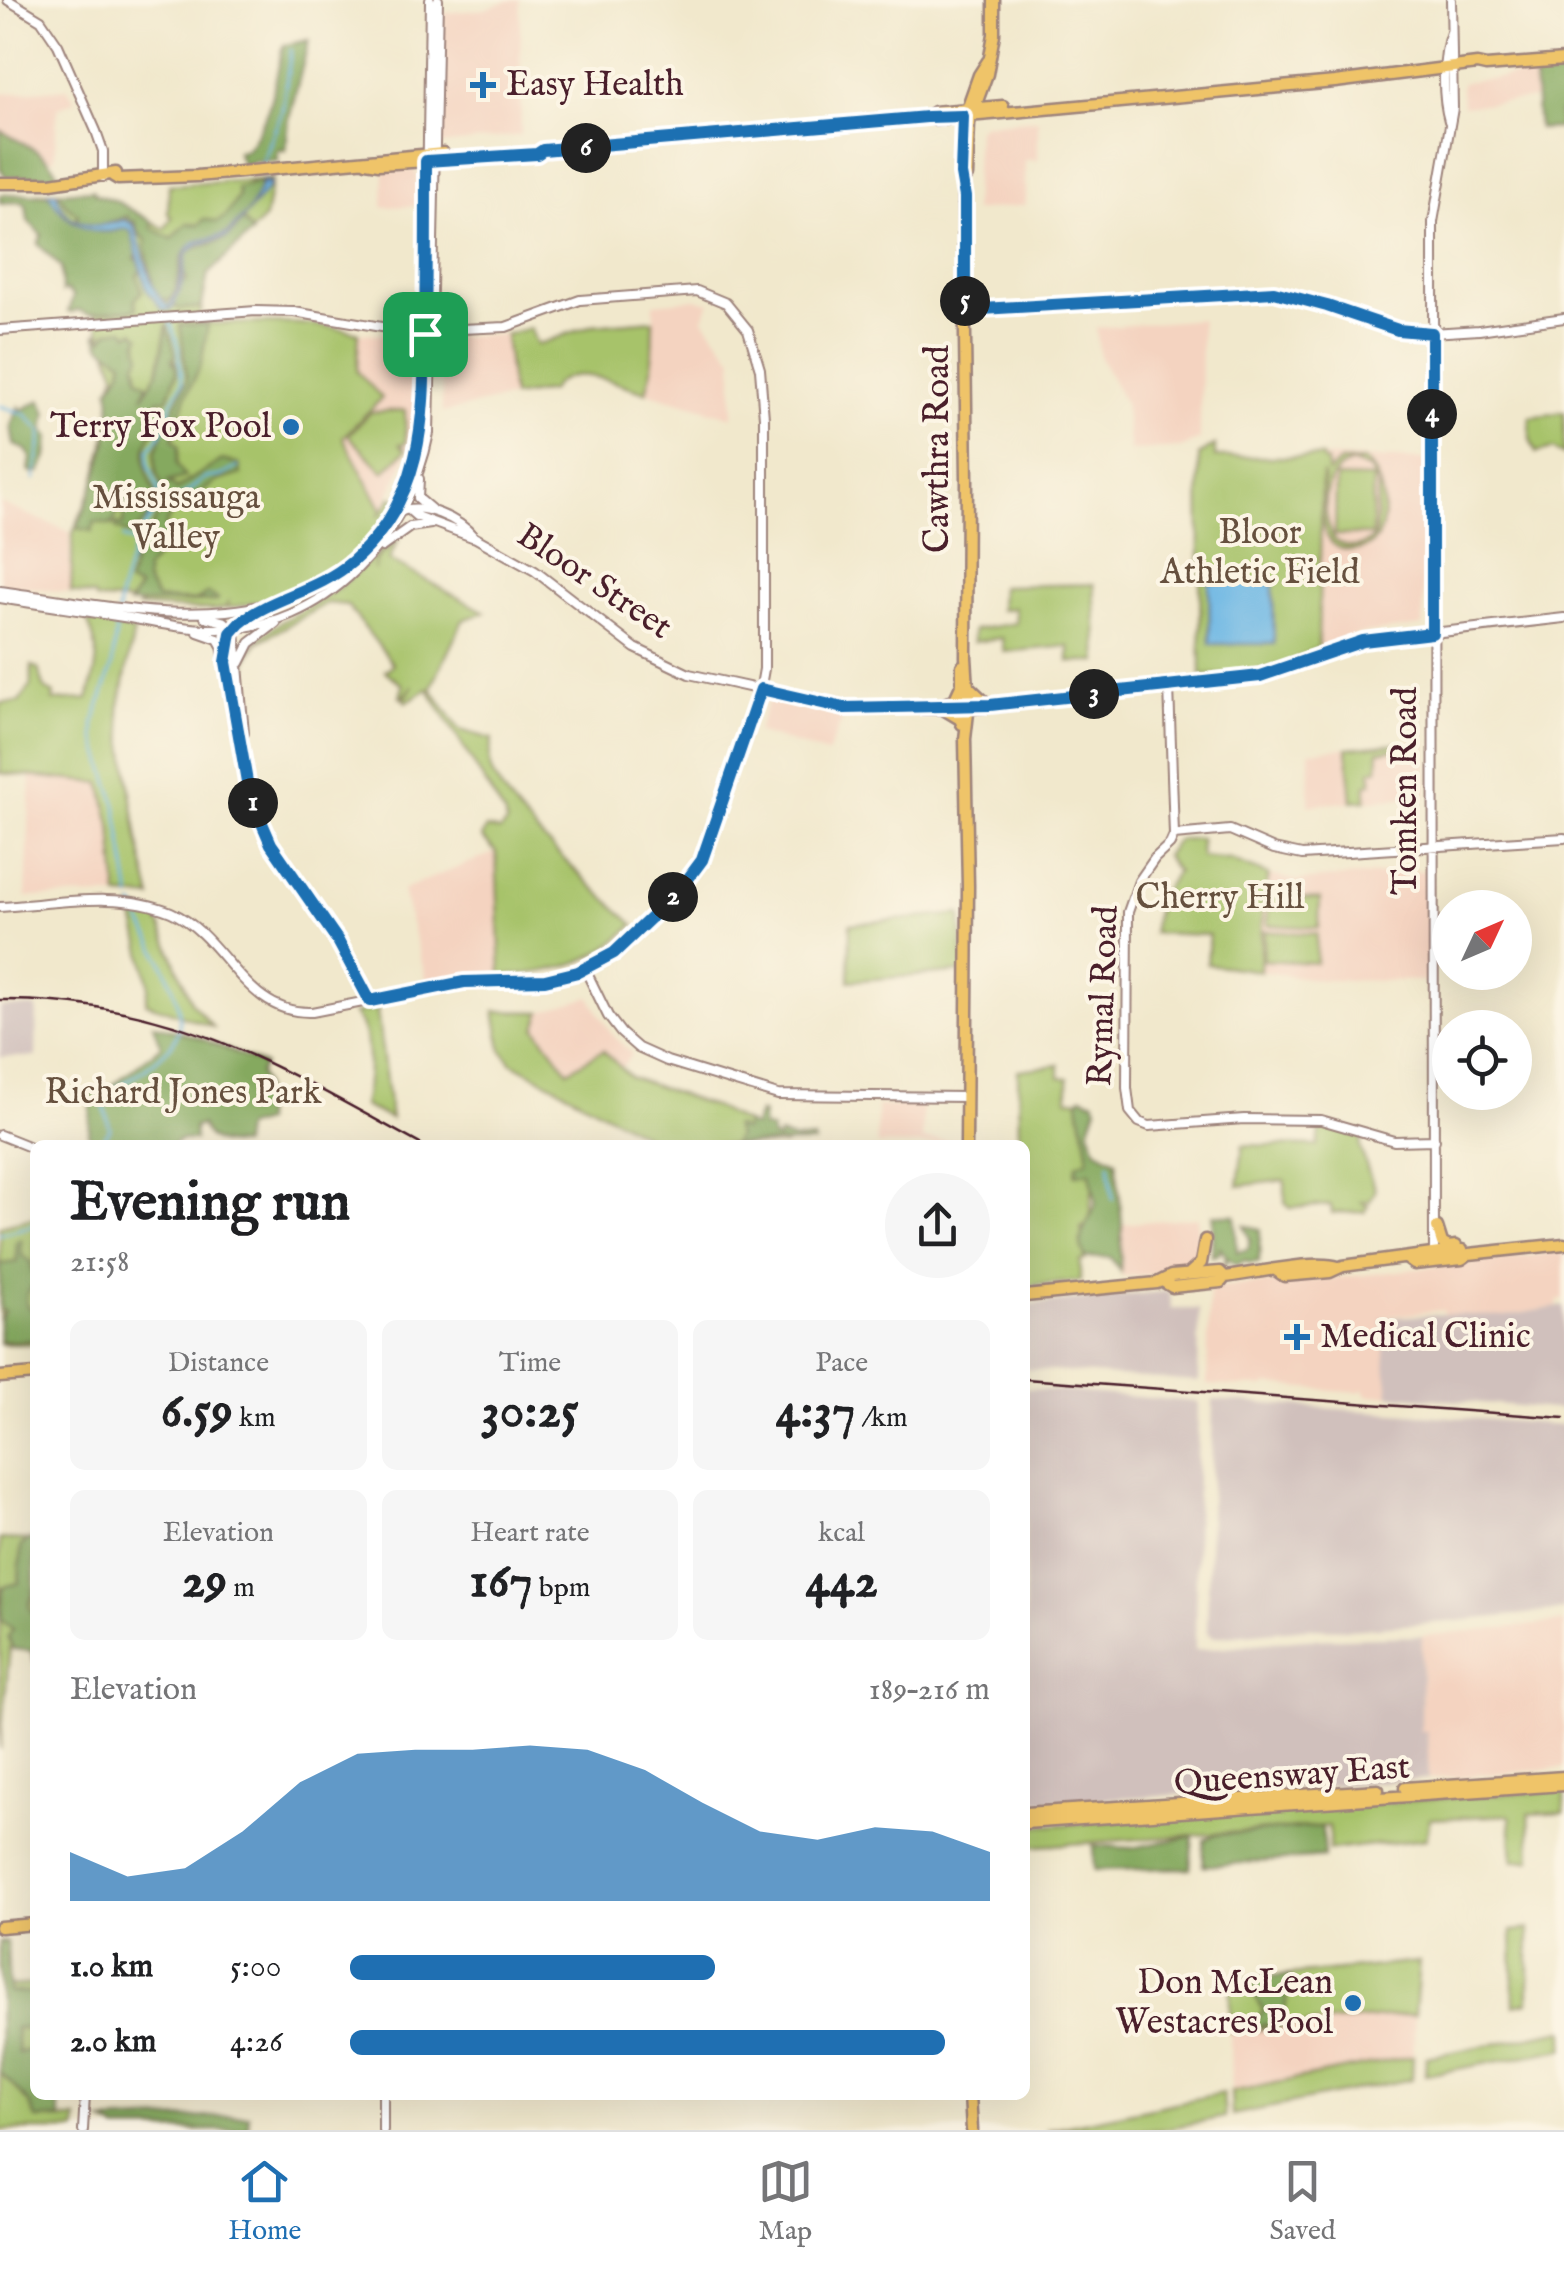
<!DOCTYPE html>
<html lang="en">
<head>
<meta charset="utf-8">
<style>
  body { margin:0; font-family:"IM FELL English",serif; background:#f6f6f6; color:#202124; height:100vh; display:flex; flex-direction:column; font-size:38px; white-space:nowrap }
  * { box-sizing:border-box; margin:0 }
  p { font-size:32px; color:#757577 }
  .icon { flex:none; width:55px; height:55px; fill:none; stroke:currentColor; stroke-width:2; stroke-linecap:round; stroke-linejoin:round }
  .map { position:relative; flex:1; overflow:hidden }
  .sheet { position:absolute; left:30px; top:1140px; width:1000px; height:960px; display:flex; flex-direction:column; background:#fff; border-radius:15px; box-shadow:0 10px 40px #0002 }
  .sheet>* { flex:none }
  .needle { width:65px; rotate:46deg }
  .controls { position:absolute; left:1432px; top:890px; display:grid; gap:20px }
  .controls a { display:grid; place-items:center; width:100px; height:100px; border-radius:50%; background:#fff; box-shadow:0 10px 40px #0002; font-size:50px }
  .pin { position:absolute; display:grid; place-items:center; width:85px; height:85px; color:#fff; margin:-42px; border-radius:20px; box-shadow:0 5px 15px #0006 }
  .km { position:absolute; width:50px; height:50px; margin:-25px; border-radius:50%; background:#222; color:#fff; font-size:28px; line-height:50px; text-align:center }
  .round { display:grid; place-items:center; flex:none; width:105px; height:105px; border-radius:52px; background:#f6f6f6 }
  .overview { display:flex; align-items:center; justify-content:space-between; height:170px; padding:0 40px }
  h1 { font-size:55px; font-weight:800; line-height:75px }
  .metrics { display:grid; grid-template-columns:repeat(3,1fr); gap:15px; height:170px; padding:10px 40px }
  .metrics div { display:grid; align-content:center; border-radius:15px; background:#f6f6f6; text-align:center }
  .metrics b { font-size:50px; font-weight:800 }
  .metrics small { font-size:28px; font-weight:400 }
  .metrics p { font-size:28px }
  .chart { height:280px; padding:20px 40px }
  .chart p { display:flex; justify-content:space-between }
  .chart svg { width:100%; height:180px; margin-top:10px; fill:#1f6fb2; opacity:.7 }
  ul { padding:0 40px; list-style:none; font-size:32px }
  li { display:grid; grid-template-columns:160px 120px 1fr; align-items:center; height:75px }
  li i { height:25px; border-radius:12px; background:#1f6fb2 }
  .tabs { display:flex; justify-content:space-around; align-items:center; height:140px; border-top:2px solid #e0e0e0; background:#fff; font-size:28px; color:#757577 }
  .tabs a { display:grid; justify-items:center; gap:5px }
  .tabs .active { color:#1f6fb2 }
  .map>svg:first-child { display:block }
  .built { fill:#f4d3c0 }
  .industrial { fill:#d0c0bc }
  .green { fill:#a7c36a; stroke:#78714a; stroke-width:2.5; fill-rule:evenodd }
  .forest { fill:#85a95e; stroke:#686444; stroke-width:2.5 }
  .water { fill:#6bb6e4; stroke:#5a6a88; stroke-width:2.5 }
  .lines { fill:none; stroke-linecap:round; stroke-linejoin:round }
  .stream { stroke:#6bb6e4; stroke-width:2.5 }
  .minor-casing { stroke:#9e847c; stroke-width:12 }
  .major-casing { stroke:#9e847c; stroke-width:15 }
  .minor { stroke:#fff; stroke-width:8 }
  .major { stroke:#efc469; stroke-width:10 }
  .rail { stroke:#4a1f2b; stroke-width:2.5 }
  .route-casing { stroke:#fff; stroke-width:20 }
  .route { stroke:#1f6fb2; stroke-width:12 }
  .poi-dot { fill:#1f6fb2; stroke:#fcf5e5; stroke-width:4 }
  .labels { text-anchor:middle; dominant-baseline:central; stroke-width:8; stroke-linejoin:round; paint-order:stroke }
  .poi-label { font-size:35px; fill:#4a1f2b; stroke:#fcf5e5; text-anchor:start }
  .street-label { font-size:35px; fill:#4a1f2b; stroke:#fcf5e5 }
  .park-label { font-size:35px; fill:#66503e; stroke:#fcf5e5 }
</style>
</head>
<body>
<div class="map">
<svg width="1564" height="2130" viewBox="0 0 1564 2130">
  <rect width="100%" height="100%" fill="#fcf5e5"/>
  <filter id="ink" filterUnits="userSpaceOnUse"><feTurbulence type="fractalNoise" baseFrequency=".01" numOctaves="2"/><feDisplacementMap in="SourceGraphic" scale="20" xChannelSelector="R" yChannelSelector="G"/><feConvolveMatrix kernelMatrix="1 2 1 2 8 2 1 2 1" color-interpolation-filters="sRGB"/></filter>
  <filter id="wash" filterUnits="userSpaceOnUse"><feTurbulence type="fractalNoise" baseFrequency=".0048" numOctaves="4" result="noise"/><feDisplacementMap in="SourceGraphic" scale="40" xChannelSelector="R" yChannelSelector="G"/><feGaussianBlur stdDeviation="2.25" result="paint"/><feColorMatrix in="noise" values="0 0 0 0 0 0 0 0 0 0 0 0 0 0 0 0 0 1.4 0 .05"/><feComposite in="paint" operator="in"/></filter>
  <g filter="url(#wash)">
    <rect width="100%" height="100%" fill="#f1e8cc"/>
    <path class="built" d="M509,0H520L521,135L442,145L438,140L444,13L485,9Z
      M1532,74L1534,99L1462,106L1461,86L1464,82Z
      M67,88L75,101L57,108L55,160L28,149L0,130V94Z
      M1038,119V160H1025V205L973,211L977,129L984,124Z
      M413,170L417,174V206L383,207L384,171Z
      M695,299L710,302L703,318L733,358V417L646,392L652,369L654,303Z
      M1201,319L1200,440L1181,448L1130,451L1124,402L1100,358L1096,328Z
      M359,333L418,337L417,415L403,464L382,510L343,436L382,398L357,371Z
      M505,335L512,397L442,413V341L447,336Z
      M1322,457L1425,460L1423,626L1358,634L1318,647Z
      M0,503L70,532V593L0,583Z
      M768,701L844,716L827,754L757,732Z
      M1426,740V796L1309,805L1310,751Z
      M31,774L101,783L112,830L118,896L26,897Z
      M496,852L501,975H458L427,982L402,890Z
      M1427,870L1429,981L1321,980L1260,971L1263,902L1269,875L1298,881Z
      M590,997L610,1032L632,1054L591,1106L511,1062L502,1050L495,1011L541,1012Z
      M877,1106H922L923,1140L957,1141V1145H877Z
      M1197,1217L1198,1264L1189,1271L1121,1277L1122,1224Z
      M1564,1252V1300H1558L1557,1307L1506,1316L1480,1317L1444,1314L1442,1310L1382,1317L1389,1395L1368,1396L1363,1389L1360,1392L1266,1385L1264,1387L1207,1385L1209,1293L1214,1287L1329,1279Z
      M1564,1622V1768L1429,1779L1427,1732L1421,1731L1422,1636Z
      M1415,2014L1413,2056L1231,2092L1230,2032Z"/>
    <path class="industrial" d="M0,1007H37L36,1057H0Z
      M1170,1291L1171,1309H1199L1198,1382L1025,1369V1305Z
      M1564,1306V1410L1389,1395L1381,1318L1444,1314L1506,1316Z
      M1025,1388L1198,1402L1195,1650L1303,1639L1422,1636L1421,1731H1427L1429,1779L1243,1792L1025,1802Z
      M1213,1400L1564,1425V1610L1447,1622L1349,1629L1307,1628L1213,1637L1207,1632Z"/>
    <path class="green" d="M272,179L265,218L208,274L199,323C254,325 305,318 359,333L357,371L382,398L343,437L382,510L378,517L392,497L398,499C356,570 306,595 228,608V603L225,608L214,610L138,607L145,602L97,600L94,596L71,592L73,533L95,482L113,405L109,389L116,374L78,268L37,199L38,193C96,193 116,201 165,229L172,217L168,214L169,185Z
      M653,320L652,369L646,392C616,384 570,360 550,391L512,397L505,335L530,328L537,345L592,325Z
      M405,410L406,443L400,444L406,450L384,472L348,435L371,412Z
      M1564,412V455L1553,449L1536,453L1530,439V417Z
      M1215,445V457H1322L1323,461L1327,462L1328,473L1340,462L1364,461C1383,473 1390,520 1377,538C1364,556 1335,555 1326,534C1319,516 1327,490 1322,473L1318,647C1277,672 1247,674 1201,676L1199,455ZM1353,463L1369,469L1378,486L1375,535C1364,549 1349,551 1335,540C1320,517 1322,468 1353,463Z
      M1336,477L1373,478L1372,535H1335Z
      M396,536L375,558L374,570L377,558L399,539L389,560L485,612L463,620L431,688L460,730L492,739C490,752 487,764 494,777C518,823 595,887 634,925C596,963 554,974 501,975L496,852L482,838L486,828L500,831L507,824L504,814L428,689L406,702L404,700L413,685L402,698L400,697L403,685L385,671L393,664L347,605L327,603L257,643L247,659L246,682L242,681C245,627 293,620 331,593C355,576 375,555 396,536Z
      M1094,584L1098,662H1069V646L1004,652L1002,638L973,642V630L1016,623L1014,608L1000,610L1001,586Z
      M87,620L134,631L119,710L138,839L152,898L118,896L112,830L101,783L0,773V703L19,702L30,687L32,666L38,669L45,689L54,694L53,701L88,699C98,665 101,653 87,620Z
      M1399,743L1400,749L1379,751L1378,769L1371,770L1372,783L1366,784V800L1352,801L1347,748Z
      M1200,838L1201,857L1230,860L1269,875L1263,902L1260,971L1207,964L1209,935L1152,933L1159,896L1177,872L1165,856L1177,840Z
      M1268,896L1320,899L1319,928L1267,925Z
      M132,908L156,914L192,1003L213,1027L146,1003L149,984Z
      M961,914L964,972L849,981L850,924Z
      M1265,931L1317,934L1316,963L1263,960Z
      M378,1008L377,1011L391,1119L363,1106C369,1077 374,1037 354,1014Z
      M495,1011L541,1012L536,1028L568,1071L603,1050L630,1077L714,1107L787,1145H663L511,1062L502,1050Z
      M1059,1065V1077L1068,1078V1099H1082L1094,1168L1089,1227H1081L1085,1260L1080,1261V1281L1025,1286V1145H1019L1018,1070Z
      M1321,1124L1362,1136L1360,1147L1375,1191L1370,1201L1362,1202L1368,1206L1365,1212L1332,1213L1331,1205L1290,1208L1285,1202V1180L1238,1186L1243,1145L1318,1146Z
      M35,1217V1344H0V1226Z
      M0,1539L34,1540L35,1641L10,1648L0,1750Z
      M1564,1790V1812L1529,1814L1531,1860L1513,1861L1510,1815L1430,1819L1426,1839L1329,1850V1826L1025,1847V1827Z
      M1529,1929V2002L1514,2005L1512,1931Z
      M0,1944L9,1986L35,1984V2095H55L54,2119H77L76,2130H0Z
      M1419,1962L1415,2014L1230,2032V1981Z
      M1564,2030V2049L1425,2075L1426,2057Z
      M1413,2056L1412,2079L1232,2115L1231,2092Z
      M1223,2093L1225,2117L1158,2130H1046Z"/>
    <path class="forest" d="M309,40L289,119L286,150H278L277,161H255L243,166L237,152L246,150C269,121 275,85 282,49L285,45Z
      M1564,74V112L1559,113L1560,128L1538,129L1534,76Z
      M0,130C20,143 52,153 58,176L6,177L0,168Z
      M261,181C259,200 240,229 221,236C212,239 200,240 191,246C173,257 185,287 168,301L155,296L145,246L147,241L138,232L135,221L130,222L128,216C109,223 97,231 76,220L78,214L67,206L58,192L93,190L95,194L116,201L151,221L152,228L172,239L187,223L199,225L204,219L217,222L226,216L239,196L237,188Z
      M23,194L50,195C66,223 93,239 125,228L131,231L138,252L135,259L141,261L144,268L137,275L142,291L135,300L137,309L88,314L78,310L72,313L68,312L73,296L66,290L62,292L61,267L38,244L42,235L28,221L26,205L22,202L0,203V195Z
      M243,220L252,233L208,274L200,308L179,309L173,304L183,281L187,280C175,241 201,251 225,239C232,236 238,226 243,220Z
      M167,324L176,355L172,359L173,363L176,360L177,372L168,399L158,400V404L165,407C162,424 147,435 146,450C141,491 180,495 130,535L116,528V524L123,525L126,496L112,525L95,522L92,531L77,528C92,491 118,428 109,389L121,371L123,361L100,345L96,334L98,332L102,340L109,331L124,329L129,334L134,331L140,336L138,341L141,356L136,362L139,378L148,384L143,397L158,371Z
      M180,324L208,325L201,364L186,396L173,440L179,446L177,464L185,477L168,482L177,489C192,478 207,470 222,460L239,464L241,474L217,481L172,513L167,521L161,553L146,569V581L157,599L196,601L208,593L218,599L216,601L129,604L139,588L128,584L138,543L152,527L161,507L162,486L156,472L155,452L187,379Z
      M41,400L47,413L44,430L49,436L47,457L40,472L33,474L29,471L31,457L25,449L14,445L11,426L19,406L21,410Z
      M153,1024L198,1037L264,1065L259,1073L264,1087L263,1122L244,1128L242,1145C221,1145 209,1145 201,1125L194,1127L195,1140H179L173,1145H88L92,1093L108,1089L161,1046Z
      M1082,1096L1094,1101L1097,1107L1089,1130L1096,1149L1116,1160L1122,1224L1120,1271L1110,1257L1086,1258C1072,1236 1090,1224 1095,1205C1097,1195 1091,1182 1090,1172L1076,1174L1077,1164L1088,1159C1090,1148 1079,1117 1079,1099Z
      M759,1113L763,1114L762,1127L772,1130L771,1137L778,1140L779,1135L795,1140L814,1139V1143L733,1145L737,1136L734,1126L744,1130L746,1123L754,1127Z
      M1213,1215H1235L1237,1252L1248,1249L1250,1239L1244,1225L1260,1229L1259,1262L1249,1263L1245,1260L1237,1265L1228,1259L1223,1266L1226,1256L1220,1247L1219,1254L1212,1256Z
      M21,1240L22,1256L30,1261L35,1282L27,1294L26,1304L35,1313V1340L0,1342V1319L4,1311L0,1309V1264L17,1262L16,1242Z
      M30,1539L35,1541L34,1591L29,1606L35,1618V1663L32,1651L13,1649L8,1637L13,1629L1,1620L3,1587L19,1583L21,1546Z
      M1314,1827H1322L1324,1857L1203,1866L1204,1840L1214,1835Z
      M1193,1836L1190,1868L1094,1870L1093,1845L1131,1848Z
      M0,1942H7L9,1992H28L35,1999V2028H16L18,2053L35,2048V2095H57L61,2118L36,2119L30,2104L0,2072Z
      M1291,1976L1282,2026L1276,2030L1264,2024L1259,2028L1252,2026L1263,2010L1253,1992L1256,1978Z
      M249,2115L248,2130H117L104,2122Z"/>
    <path class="water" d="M264,180L265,184L270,182L269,187L228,237L199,244L187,253L182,285L172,310H163L147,290L131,231L125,228C91,239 65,223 48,192H56C65,228 95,230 124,220L133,224C145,249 147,293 169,307L179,287L185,252L194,242L227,234L249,211Z
      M1209,582L1273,583L1274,644H1210Z"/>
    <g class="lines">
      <path class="stream" d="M261,167L282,111L291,50
        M0,406L25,414L42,432L35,479
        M158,506L177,500L205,478L221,476L238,467
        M123,538L135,543
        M131,898L116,805L95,737L94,723L112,666L120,595L135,543L158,506V488L149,465V450L164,429L171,404L182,383L179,348L170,321
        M100,1145L110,1129L104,1106L108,1094C129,1079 150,1068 169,1048C202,1014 148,941 134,905
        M1109,1164L1113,1199
        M0,1234L35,1225"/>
    </g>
  </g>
  <g filter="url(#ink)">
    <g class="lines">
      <defs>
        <path id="minor" d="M8,0L41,20L58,45L96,131L103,151V177
          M1449,121C1442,97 1442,56 1451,32
          M965,310L1274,292L1416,334L1479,330L1564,318
          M386,326L418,323L425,327
          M0,330L256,311L294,312L393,329L427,327
          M419,479L418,498L431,509
          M408,509L416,516L472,537
          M400,512C422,501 459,519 474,537L535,571L635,648L689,674L844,708L946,704
          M382,547L410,527L431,524
          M0,591C128,608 284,651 378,533C405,499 420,458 424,414L430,0
          M0,598C43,605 86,611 130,618C157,623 185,629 214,629C325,631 409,536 429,433L438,0
          M205,617L225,622L235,632L244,733
          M198,632L218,639L222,646L249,793L259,821L287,869L338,941L369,1001
          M226,656C229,632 239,620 261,610
          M240,663L250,643L276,623
          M1169,686L1174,835L1170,844L1155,858L1139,881L1128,912L1127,1088L1130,1111L1139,1122L1149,1126L1244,1119L1321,1120L1394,1141L1435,1140
          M919,707L923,710H969L1247,678L1271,673L1363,641L1564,618
          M1174,835L1230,830L1274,849L1302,855L1564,838
          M0,907C54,904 119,890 171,912C227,937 244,1015 312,1012L464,982L536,981L578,971L614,953L630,940L687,882L707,850L759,697L764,669V418L760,369L748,330L726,303L697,291L580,300L506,327L439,330L432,327
          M585,969L608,1016L621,1033L638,1048L667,1061L778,1095L967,1097
          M0,1135L35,1149
          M1434,1257L1433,222L1453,108L1451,0
          M383,2095V2130
          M83,2130L85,2095"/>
        <path id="major" d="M927,117L934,112L1003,106
          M366,162L379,164L537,154L543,151L927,117L934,119L1002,113L1335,82L1477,64L1486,66L1564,60
          M113,176L118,179L197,176L443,153
          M967,176L969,123L987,74L994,34V0
          M0,183H51L116,173
          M962,666V704
          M969,687L986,703
          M945,704L955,699L961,686
          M945,710L960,719L962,724
          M966,1145L968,886L965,739L969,704L966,657L967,478L962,123L979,75L988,61
          M1437,1227L1442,1243L1448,1247L1456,1246
          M1407,1259L1414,1264L1462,1259L1469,1254L1564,1244
          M1277,1271L1284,1276L1330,1272L1343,1266L1462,1250
          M1190,1273L1201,1263L1205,1240
          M1164,1282L1172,1287L1221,1282L1225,1277C1252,1274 1316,1259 1338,1267
          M1025,1296L1157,1283L1171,1276L1220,1272L1225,1277
          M0,1377L35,1374
          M1405,1788L1564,1777
          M1025,1813L1378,1790
          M1025,1823L1564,1785
          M0,1927L35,1924
          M970,2095L972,2130"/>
      </defs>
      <use href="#minor" class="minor-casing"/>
      <use href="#major" class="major-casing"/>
      <use href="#minor" class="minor"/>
      <use href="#major" class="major"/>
      <path class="rail" d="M0,1000C172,998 277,1066 422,1145
        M1025,1379L1564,1418"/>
    </g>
  </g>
  <g class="lines" filter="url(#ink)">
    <defs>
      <path id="route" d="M963,116L961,174L965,197V310L1274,292L1327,306L1398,330L1432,333V633L1363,641L1260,676L990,705L844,708L761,689L702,860L679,891L614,953L578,972L545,980L464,982L370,1001L338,941L271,844L249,793L226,662L231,633L240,623C272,597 317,592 353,561C425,497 424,418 425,329C426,273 426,217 426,161L537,154L543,150L927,117Z"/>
    </defs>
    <use href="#route" class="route-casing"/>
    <use href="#route" class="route"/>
  </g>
  <g class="poi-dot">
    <path d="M478 70h10v10h10v10h-10v10h-10v-10h-10v-10h10z"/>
    <circle cx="291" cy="427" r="10"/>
    <path d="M1292 1322h10v10h10v10h-10v10h-10v-10h-10v-10h10z"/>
    <circle cx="1353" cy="2003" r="10"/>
  </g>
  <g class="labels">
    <g class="poi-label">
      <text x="506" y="85">Easy Health</text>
      <text x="271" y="427" text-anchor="end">Terry Fox Pool</text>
      <text x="1320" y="1337">Medical Clinic</text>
      <text x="1333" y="1983" text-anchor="end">Don McLean<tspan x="1333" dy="40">Westacres Pool</tspan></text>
    </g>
    <g class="street-label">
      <text transform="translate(938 449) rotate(-90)">Cawthra Road</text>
      <text transform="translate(594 582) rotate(34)">Bloor Street</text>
      <text transform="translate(1406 791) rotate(-90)">Tomken Road</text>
      <text transform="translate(1104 996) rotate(-88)">Rymal Road</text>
      <text transform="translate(1292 1776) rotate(-4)">Queensway East</text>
    </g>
    <g class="park-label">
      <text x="176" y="498">Mississauga<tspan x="176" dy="40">Valley</tspan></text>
      <text x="1260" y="533">Bloor<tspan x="1260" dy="40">Athletic Field</tspan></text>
      <text x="1220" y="898">Cherry Hill</text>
      <text x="183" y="1093">Richard Jones Park</text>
    </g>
  </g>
</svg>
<div class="controls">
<a><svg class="needle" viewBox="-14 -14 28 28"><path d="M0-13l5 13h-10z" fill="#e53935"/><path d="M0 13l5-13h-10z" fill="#757577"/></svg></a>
<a><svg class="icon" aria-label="locate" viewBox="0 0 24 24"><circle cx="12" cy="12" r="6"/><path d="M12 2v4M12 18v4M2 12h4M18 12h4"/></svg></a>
</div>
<div class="pin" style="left:425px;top:334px;background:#1e9e55"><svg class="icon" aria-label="arrive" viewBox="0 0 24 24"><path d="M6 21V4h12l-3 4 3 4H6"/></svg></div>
<b class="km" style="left:253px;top:803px">1</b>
<b class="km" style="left:673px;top:897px">2</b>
<b class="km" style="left:1094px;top:694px">3</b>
<b class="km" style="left:1432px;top:414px">4</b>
<b class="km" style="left:965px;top:301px">5</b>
<b class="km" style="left:586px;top:148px">6</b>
<section class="sheet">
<div class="overview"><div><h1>Evening run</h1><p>21:58</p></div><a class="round"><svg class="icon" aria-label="share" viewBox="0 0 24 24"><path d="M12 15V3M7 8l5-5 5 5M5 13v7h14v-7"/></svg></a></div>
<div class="metrics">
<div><p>Distance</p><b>6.59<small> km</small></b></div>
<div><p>Time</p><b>30:25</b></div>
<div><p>Pace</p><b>4:37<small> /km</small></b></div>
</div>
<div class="metrics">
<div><p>Elevation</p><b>29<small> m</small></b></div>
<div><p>Heart rate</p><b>167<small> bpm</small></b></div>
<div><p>kcal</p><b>442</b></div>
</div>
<div class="chart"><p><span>Elevation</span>189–216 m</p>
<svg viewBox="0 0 160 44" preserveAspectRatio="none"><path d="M0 44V32L10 38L20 36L30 27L40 15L50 8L60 7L70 7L80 6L90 7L100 12L110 20L120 27L130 29L140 26L150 27L160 32V44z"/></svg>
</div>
<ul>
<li><b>1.0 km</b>5:00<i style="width:57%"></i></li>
<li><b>2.0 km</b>4:26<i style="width:93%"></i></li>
</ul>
</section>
</div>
<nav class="tabs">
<a class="active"><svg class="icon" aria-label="home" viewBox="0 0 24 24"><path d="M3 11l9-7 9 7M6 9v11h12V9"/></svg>Home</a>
<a><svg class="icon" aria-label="map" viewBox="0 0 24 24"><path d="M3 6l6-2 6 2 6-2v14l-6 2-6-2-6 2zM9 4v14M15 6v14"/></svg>Map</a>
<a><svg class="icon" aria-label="saved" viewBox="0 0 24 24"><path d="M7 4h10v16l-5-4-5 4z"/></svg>Saved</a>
</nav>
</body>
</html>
